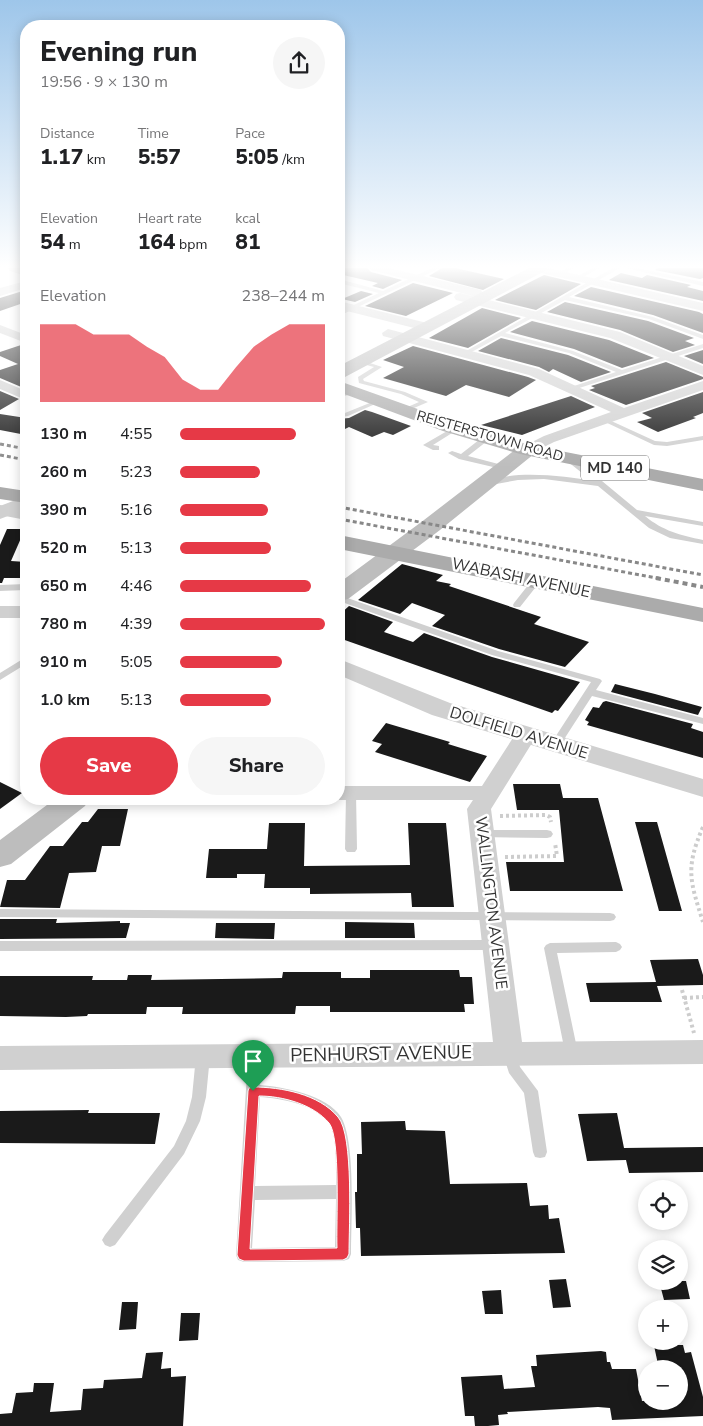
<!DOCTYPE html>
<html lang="en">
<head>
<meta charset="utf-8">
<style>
  body { margin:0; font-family:"Nunito Sans",sans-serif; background:#f6f6f6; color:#202124; height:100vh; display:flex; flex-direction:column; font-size:19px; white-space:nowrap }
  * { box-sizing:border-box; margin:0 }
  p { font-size:16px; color:#757577 }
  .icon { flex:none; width:28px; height:28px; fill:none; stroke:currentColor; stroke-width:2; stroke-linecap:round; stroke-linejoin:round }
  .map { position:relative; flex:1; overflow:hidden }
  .details { position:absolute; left:20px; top:20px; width:325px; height:785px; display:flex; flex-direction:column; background:#fff; border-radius:20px; box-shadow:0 2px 12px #0003 }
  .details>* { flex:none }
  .tools { position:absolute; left:638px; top:1180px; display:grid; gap:10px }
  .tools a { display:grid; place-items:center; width:50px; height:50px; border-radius:50%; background:#fff; box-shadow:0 2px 12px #0003; font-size:25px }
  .pin { position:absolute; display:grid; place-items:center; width:42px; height:42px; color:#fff; margin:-51px -21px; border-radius:50% 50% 50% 0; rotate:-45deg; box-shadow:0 0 5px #0007 }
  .pin .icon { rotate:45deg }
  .round { display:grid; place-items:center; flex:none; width:52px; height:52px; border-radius:26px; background:#f6f6f6 }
  .head { display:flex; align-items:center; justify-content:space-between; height:85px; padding:0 20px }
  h1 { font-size:28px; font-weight:800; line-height:38px }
  .figures { display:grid; grid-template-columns:repeat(3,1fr); gap:8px; height:85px; padding:5px 20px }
  .figures div { display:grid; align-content:center }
  .figures b { font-size:21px; font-weight:800 }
  .figures small { font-size:14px; font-weight:400 }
  .figures p { font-size:14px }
  .chart { height:140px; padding:10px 20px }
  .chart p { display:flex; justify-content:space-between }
  .chart svg { width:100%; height:90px; margin-top:5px; fill:#e63946; opacity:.7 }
  .action { display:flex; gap:10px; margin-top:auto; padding:10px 20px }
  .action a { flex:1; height:58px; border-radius:30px; background:#e63946; color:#fff; font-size:20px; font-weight:800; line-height:58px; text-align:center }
  .action a+a { background:#f6f6f6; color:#202124 }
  ul { padding:0 20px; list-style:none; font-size:16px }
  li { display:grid; grid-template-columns:80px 60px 1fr; align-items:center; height:38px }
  li i { height:12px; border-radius:6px; background:#e63946 }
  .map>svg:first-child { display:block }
  .building { fill:#1a1a1a }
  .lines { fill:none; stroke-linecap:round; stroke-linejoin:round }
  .path { stroke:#cdcdcd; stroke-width:4; stroke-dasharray:3 3; stroke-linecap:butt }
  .service { fill:#d0d0d0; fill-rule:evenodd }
  .minor { fill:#d0d0d0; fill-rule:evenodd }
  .tertiary { fill:#d0d0d0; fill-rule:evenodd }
  .secondary { fill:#bdbdbd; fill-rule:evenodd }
  .primary { fill:#ababab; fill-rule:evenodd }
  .rail-far1 { stroke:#888; stroke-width:3; stroke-dasharray:4 3; stroke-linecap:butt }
  .rail { stroke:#888; stroke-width:4; stroke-dasharray:5 4; stroke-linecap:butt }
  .route { fill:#e63946; stroke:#fff; fill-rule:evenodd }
  .labels { text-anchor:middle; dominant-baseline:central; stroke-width:5; stroke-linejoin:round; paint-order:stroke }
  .far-street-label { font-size:14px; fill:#333; stroke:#fff }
  .shield { fill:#fff; stroke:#707070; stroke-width:1 }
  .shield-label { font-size:15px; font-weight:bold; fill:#333 }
  .street-label { font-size:16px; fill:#333; stroke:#fff }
  .near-street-label { font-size:19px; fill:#333; stroke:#fff }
</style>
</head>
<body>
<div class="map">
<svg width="703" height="1426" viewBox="0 0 703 1426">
  <rect width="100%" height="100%" fill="#fff"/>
  <path class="building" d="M339,268H367L371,272L402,280L383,289L372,286L378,283L339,274Z
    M442,268H455L504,279L483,290L429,276Z
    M658,268H703V278L700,279L655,270Z
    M621,273L642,278L647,275L691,285L687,287L703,291V301L609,280Z
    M544,275L581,284L536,310L495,300Z
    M413,283L453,293L406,316L365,306Z
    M591,287L699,312L703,314V333L653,315L574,296Z
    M26,290V302L0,311V298Z
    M361,291L373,294L355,302L342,299Z
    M565,302L648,321L694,338L685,341L695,345L673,352L620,330L547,312Z
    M482,308L521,318L468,348L429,338Z
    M532,321L609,340L654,358L622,368L574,349L510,332Z
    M501,338L568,355L611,372L581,382L553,369L549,372L539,367L478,351Z
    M24,344L26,345V389L0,378V370L18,364L0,356V352Z
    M413,346L528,377L536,380L509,397L466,385L446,396L383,378L404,367L383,360Z
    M703,350V364L684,356Z
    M666,362L703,377V379L626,405L589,390L595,388L591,386Z
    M0,391L19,399L0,410Z
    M703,392V413L693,417L696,418L658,432L637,422L652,418L642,413Z
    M571,396L595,407L522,435L481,425Z
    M365,410L372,412L411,426L393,435L384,432L372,437L349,427L339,432V419L349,418Z
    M0,414L26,418V435L0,430Z
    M7,529H25L11,561L26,562V578H4L2,583H0V545Z
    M402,564L443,575L436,581L451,584L449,586L541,617L534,624L589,642L565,667L499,649L432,626L445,615L412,603L400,614L358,600Z
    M349,606L393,622L384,632L413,642L424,633L492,657L580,682L558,711L555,710L552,713L339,638V615Z
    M615,684L655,694L702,707L698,715L611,692Z
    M606,701L693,724L691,728L703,732V758L587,725L589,722L585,720L593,707L599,708L603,702Z
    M386,723L450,742L448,744L487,756L470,782L375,752L382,744L372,741Z
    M0,782L22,793L0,809Z
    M513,784H560L563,798H598L623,891H510L506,862H564L559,810H517Z
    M98,809H128L120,846H102L96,872L69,873L60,908L0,907L7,880H25L50,846H63L82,822H88Z
    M635,822H657L682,911H659Z
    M269,823H305L304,866L410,865L408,823H446L454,907H412L411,893L310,894V888H264L265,874H237V878H206L209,849H267Z
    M0,919H57L56,923L120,921V923H130L126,938L0,939Z
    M345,922L414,923L415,938H345Z
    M216,923H275L274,939L215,938Z
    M698,959L703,975V985L657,986L662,1002H590L586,983L656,982L650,960Z
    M370,970H459L460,977H472L474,1004H464L465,1012H330V1006H296L295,1014H182L183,1007H147L146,1014H88L87,1016L66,1017L0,1016V976H93L92,980H127L128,975H152L151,980L282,978L283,972H341V978H370Z
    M89,1110L88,1113H160L155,1144L0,1143V1111Z
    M617,1113L624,1148L703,1147V1172L629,1173L626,1160L587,1161L578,1114Z
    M405,1121L406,1130L445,1131L450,1184L527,1183L530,1206L548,1205L549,1219L559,1218L565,1253L361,1256L360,1228H356L355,1192H357V1154H362L361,1122Z
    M566,1279L571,1307L553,1308L549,1280Z
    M659,1281H686L690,1299L664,1300Z
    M501,1290L503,1314H485L482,1291Z
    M122,1302H138L136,1329L119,1330Z
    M181,1313H200L198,1340L179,1341Z
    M653,1341H674L675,1345H683L685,1353L691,1352L703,1397V1416L612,1420L610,1408L598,1407L507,1412L508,1414L498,1415L499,1425L488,1426H475L474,1416H465L461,1377L502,1375L504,1389L535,1387L531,1366H537L536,1355L601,1351L606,1352L607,1362H610L612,1369H636L642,1401H679V1369H659Z
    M163,1352L161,1369L171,1368V1377L186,1376L183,1426H0V1414L12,1413L16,1393L33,1392L34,1383H54L50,1412L81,1410L83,1389L103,1388L104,1380L142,1378L146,1353Z"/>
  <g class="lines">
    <path class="path" d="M500,816L546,815L550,817L551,822
      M703,827C685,868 690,881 703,922
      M505,857L557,856L555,843
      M682,990L694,1033
      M684,998L703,997"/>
    <path class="service" d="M432,268H440L339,316V312L379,293L339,283V279L383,291Z
      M567,268H574L561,275L556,274Z
      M592,268H599L580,279L575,278Z
      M613,268H620L569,297L653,317L703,335V339L649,319L565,300L505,333L573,351L622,370L703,344V348L570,391L567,389L568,388L616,372L569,353L501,336L466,355L461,354Z
      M626,268H637L703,282V286Z
      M361,360L382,367L363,379L364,381L405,392L428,402L407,411H403V409L419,402L401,394L359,383L358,377L374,367L359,363V361Z
      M356,390L358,391V393L339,397V393Z
      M377,400L382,401L348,416L339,417V413H345Z
      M603,419H607L655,441L667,442L703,436V440L667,446L654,445L603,421Z
      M454,427L460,428L433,445L439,446V450H433L423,445Z
      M484,436L491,438L468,456L506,466V470L459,459L448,453L452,451L461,454Z
      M567,457H573L637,510L703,522V526L645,516C663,531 680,535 703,540V544L670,538L649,528L598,486L544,479L518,480L491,485L487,483C508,469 567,476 592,481L567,461Z
      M536,578L540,581L539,583L520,607H514L513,605L514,603L533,579Z
      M26,584V590L0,591V585Z
      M339,595L498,651L600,679L602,681L596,690L703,718V724L592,696L559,747H551L550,745L591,682L492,655L339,601Z
      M26,657V664L0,680V673Z
      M351,789L356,793L357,849L355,852H347L345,849L346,793Z
      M483,830H547L551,831L553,834L551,837L547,838L479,837L477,834L479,831Z
      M0,909L610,913L614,914L616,917L614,920L610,921L0,917Z
      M494,940L498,942L500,945L498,948L494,950L0,951V941Z
      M616,942L620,944L622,947L620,950L616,952L557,953L578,1053L576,1057L571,1059L566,1057L544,948L546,945L550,943Z
      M510,1048L515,1050L520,1067L538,1091L547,1152L545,1157L540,1158L535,1157L533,1152L524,1093L509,1073L503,1054L505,1050Z
      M203,1050L208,1052L210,1056L206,1097L200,1121L184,1154L115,1245L110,1247L105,1245L102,1240L105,1235L174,1146L186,1121L192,1097L196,1056L198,1052Z
      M255,1050L260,1052L262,1056L260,1085C284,1087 327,1095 341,1117C356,1142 351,1223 351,1254L349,1259L343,1261L244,1262L238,1260L236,1255L248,1056L250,1052ZM260,1097C280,1098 318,1105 330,1124C337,1136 336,1171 336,1185L255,1186ZM336,1199L335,1247L252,1248L255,1200Z"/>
    <path class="minor" d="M369,268H389L481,290L483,293L477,297L371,270Z
      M527,268H548L703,303V311L533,271Z
      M26,281V288L0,296V288Z
      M460,293L620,332L703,366V375L610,338L456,300L454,297L456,294Z
      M339,301L431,324L432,327L426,331L339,309Z
      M0,325L26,335V343L0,333Z
      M388,329L539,369L624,408L703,381V390L554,442L532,453H522L519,450L522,447L544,436L611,412L529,375L383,336L382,333Z
      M0,380L26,391V400L0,389Z
      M0,505L26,510V520L0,515Z
      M0,606H26V618H0Z
      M526,728L534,730L537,735L491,809L522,1042L703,1040V1064L0,1070V1046L493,1042L467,809L473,800H339L333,799H339V786H482L518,730Z"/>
    <path class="tertiary" d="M26,496V509L0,519V506Z
      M339,659L450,703L703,779V797L432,715L339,675Z"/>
    <path class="secondary" d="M529,268H547L545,271L345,377L339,378V366Z
      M527,444L534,446L537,450L534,454L440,530L348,599L339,601V583L424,520L520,446Z
      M55,799H89L85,806L11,864L0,867V840Z"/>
    <path class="primary" d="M8,268H26V276L10,271Z
      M339,381L457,423L530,445L703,479V491L520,454L443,431L339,392Z
      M0,487L26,491V503L0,499Z
      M339,535L703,608V622L339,549Z"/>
    <path class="rail-far1" d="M0,444L26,449
      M0,455L26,460
      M339,507L703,575
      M339,519L662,579"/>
    <path class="rail" d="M656,578L703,587"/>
  </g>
  <linearGradient id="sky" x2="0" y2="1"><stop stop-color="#9ec6ea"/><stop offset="0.57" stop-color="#fff"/><stop offset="1" stop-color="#fff" stop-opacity="0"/></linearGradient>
  <rect width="703" height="468" fill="url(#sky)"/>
  <path class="route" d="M253,1087C281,1087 319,1094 338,1117C354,1135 349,1227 349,1254L347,1258L343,1260L244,1261L239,1259L237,1255L248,1091L249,1088ZM259,1096C282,1096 313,1104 329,1123C341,1137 336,1225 337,1248L250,1249Z"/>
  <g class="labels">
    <g class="far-street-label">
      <text transform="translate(490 436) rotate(16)">REISTERSTOWN ROAD</text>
    </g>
    <rect class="shield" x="581" y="455.5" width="68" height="25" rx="4"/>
    <g class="shield-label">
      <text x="615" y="468">MD 140</text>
    </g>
    <g class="street-label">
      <text transform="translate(521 578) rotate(12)">WABASH AVENUE</text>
      <text transform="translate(519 733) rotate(17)">DOLFIELD AVENUE</text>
      <text transform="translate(491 903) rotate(83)">WALLINGTON AVENUE</text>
    </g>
    <g class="near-street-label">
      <text transform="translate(381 1054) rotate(-1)">PENHURST AVENUE</text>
    </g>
  </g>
</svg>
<div class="tools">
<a><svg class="icon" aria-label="locate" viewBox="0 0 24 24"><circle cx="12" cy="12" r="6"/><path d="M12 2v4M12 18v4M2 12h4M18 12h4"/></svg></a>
<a><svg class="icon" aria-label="layers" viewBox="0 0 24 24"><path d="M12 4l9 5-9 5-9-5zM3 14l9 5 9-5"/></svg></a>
<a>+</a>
<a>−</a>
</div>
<div class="pin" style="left:253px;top:1091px;background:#1e9e55"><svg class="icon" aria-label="arrive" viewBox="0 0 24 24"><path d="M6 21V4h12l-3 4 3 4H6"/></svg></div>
<section class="details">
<div class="head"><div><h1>Evening run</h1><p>19:56 · 9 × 130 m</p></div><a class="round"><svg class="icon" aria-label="share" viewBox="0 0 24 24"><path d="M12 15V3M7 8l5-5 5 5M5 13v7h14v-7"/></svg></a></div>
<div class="figures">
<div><p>Distance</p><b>1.17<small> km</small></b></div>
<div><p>Time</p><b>5:57</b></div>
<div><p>Pace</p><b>5:05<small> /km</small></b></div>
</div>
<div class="figures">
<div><p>Elevation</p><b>54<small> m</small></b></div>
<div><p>Heart rate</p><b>164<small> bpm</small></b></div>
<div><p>kcal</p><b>81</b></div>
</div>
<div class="chart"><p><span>Elevation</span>238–244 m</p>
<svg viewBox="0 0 160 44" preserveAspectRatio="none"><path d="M0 44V6L10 6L20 6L30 11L40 11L50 11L60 17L70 22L80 33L90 38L100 38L110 27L120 17L130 11L140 6L150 6L160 6V44z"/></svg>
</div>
<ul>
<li><b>130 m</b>4:55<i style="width:80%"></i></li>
<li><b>260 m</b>5:23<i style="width:55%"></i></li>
<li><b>390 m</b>5:16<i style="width:61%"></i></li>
<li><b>520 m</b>5:13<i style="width:63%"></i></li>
<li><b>650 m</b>4:46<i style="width:90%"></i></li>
<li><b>780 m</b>4:39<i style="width:100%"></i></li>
<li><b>910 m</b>5:05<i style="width:70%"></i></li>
<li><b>1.0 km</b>5:13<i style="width:63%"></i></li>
</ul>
<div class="action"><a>Save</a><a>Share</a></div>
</section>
</div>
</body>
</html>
